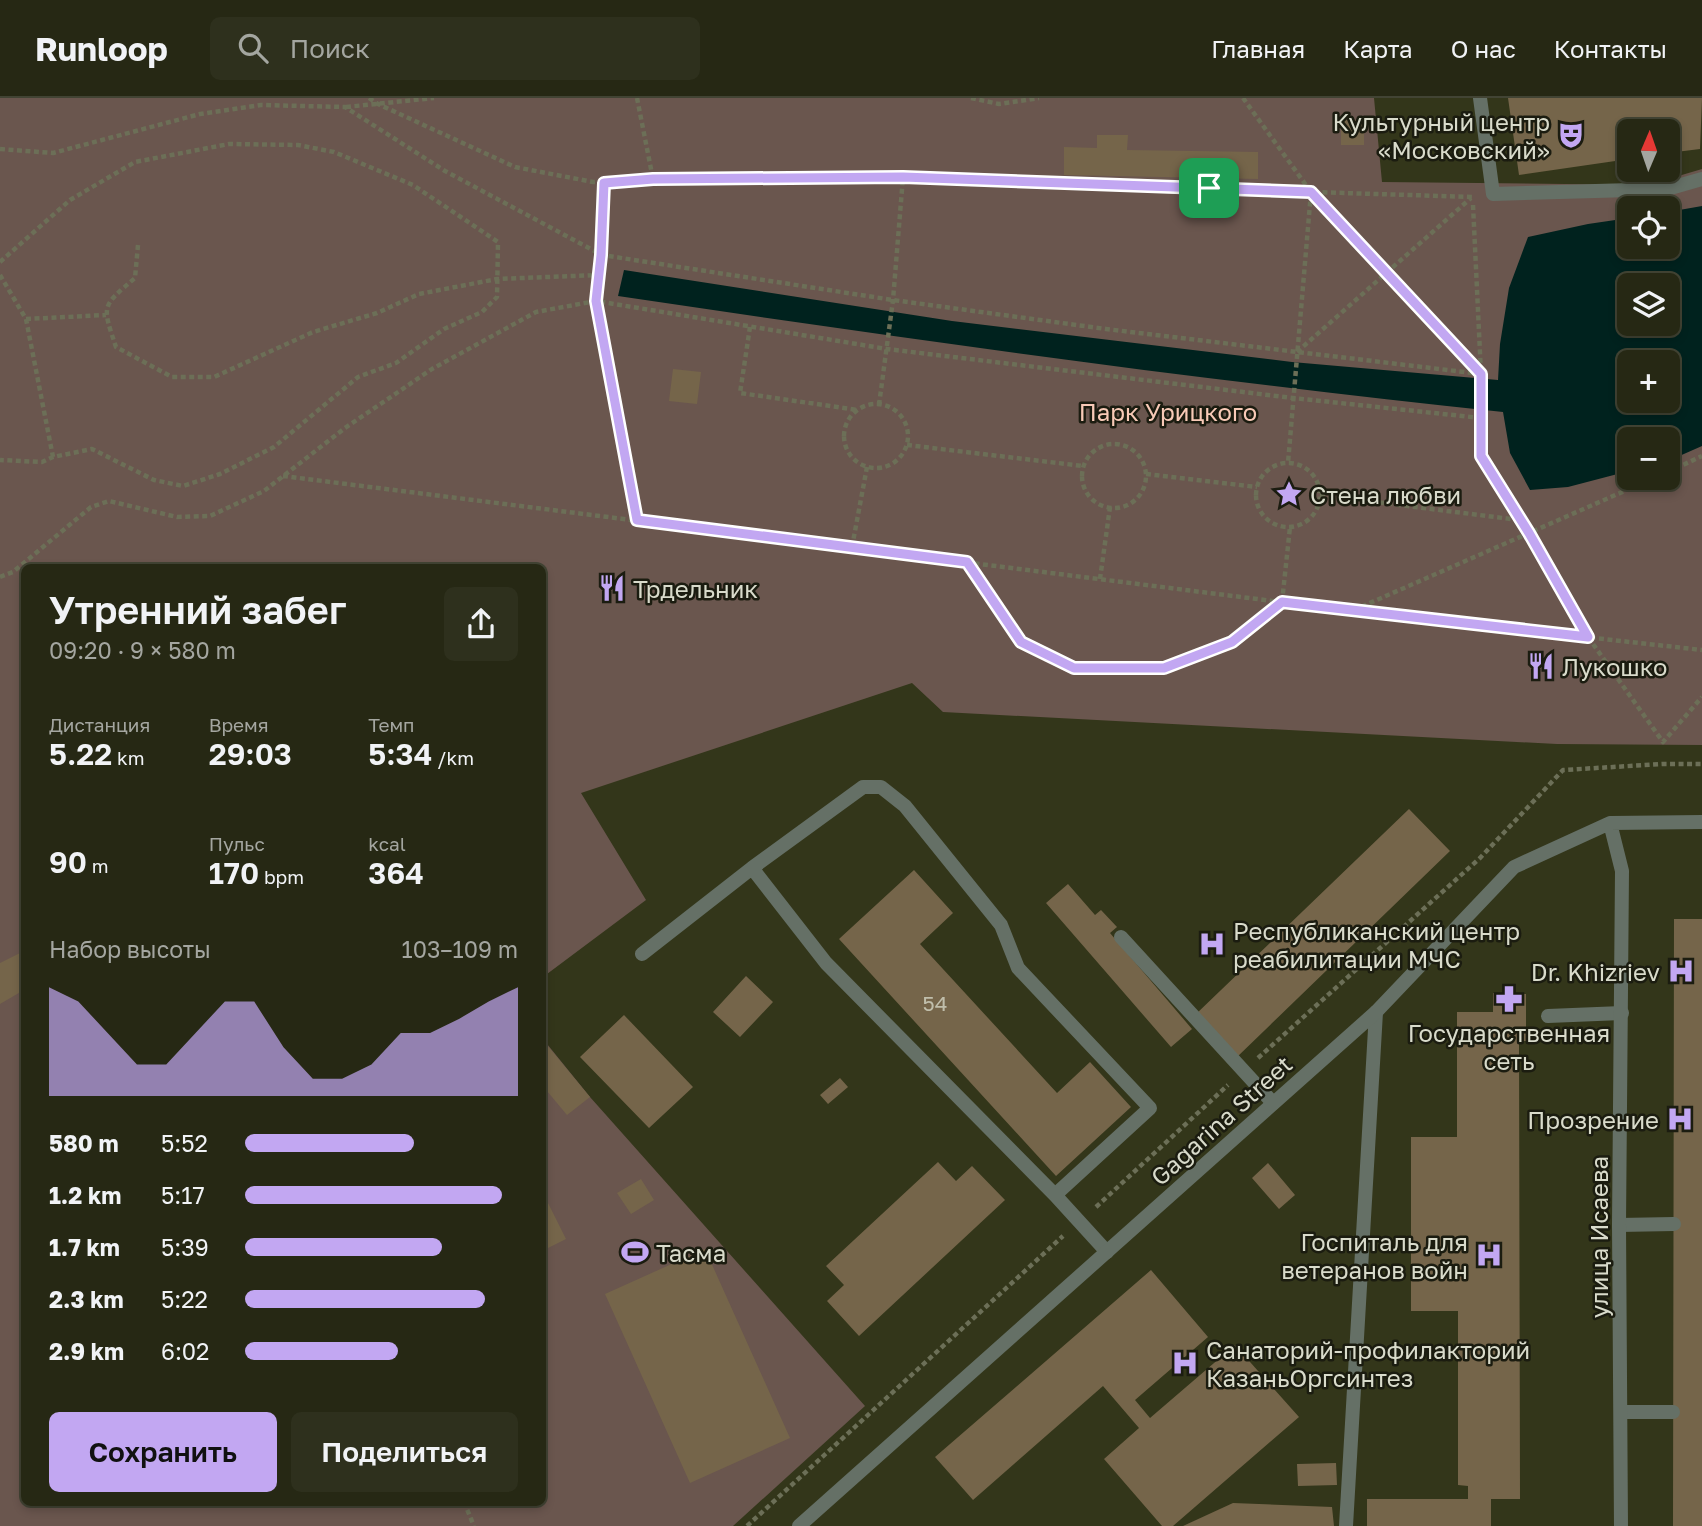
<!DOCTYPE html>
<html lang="ru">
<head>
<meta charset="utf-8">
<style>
  body { margin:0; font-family:"Golos Text",sans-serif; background:#2e301d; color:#f1f3f6; height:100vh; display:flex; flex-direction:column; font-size:26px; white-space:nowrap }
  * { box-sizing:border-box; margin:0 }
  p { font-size:23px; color:#a4a6a0 }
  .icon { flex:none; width:38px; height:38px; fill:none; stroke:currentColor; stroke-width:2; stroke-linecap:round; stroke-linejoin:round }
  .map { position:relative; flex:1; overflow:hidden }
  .details { position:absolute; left:21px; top:466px; width:525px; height:942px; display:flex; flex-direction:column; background:#262814; border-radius:10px; box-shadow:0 4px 10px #0003,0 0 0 2px #424434 }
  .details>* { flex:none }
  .needle { width:46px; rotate:2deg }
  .controls { position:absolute; left:1617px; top:21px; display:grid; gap:14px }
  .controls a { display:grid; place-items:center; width:63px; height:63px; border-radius:10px; background:#262814; box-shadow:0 4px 10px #0003,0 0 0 2px #424434; font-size:35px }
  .pin { position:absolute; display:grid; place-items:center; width:60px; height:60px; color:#fff; margin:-30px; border-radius:14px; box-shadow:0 4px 10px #0006 }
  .round { display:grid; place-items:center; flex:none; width:74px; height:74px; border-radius:10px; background:#2e301d }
  .headline { display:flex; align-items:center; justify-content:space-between; height:119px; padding:0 28px }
  h1 { font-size:38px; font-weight:600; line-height:52px }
  .stats { display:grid; grid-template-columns:repeat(3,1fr); gap:10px; height:119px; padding:7px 28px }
  .stats div { display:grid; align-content:center }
  .stats b { font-size:30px; font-weight:600 }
  .stats small { font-size:19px; font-weight:400 }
  .stats p { font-size:19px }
  .chart { height:196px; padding:14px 28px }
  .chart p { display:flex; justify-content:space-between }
  .chart svg { width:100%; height:126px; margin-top:7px; fill:#c2a7f2; opacity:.7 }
  .button { display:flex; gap:14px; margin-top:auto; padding:14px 28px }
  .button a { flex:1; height:80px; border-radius:10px; background:#c2a7f2; color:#111; font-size:28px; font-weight:600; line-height:80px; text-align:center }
  .button a+a { background:#2e301d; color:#f1f3f6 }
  ul { padding:0 28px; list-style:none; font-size:23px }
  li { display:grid; grid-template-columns:112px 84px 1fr; align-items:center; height:52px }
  li i { height:18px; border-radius:9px; background:#c2a7f2 }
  header { display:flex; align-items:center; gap:42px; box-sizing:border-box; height:98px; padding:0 35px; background:#262814; border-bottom:2px solid #424434 }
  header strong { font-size:33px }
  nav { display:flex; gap:38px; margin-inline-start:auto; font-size:24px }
  .search { width:490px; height:63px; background:#2e301d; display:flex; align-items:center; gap:18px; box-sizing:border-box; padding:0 24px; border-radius:10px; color:#a4a6a0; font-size:26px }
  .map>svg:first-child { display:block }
  .green { fill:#6a564e; fill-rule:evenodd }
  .water { fill:#00221e; fill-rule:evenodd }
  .building { fill:#75654a }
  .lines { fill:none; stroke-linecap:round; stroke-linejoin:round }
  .path { stroke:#6c6f57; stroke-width:4.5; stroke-dasharray:5 3.5; stroke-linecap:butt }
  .service { stroke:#657066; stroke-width:14 }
  .minor { stroke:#657066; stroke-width:14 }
  .route-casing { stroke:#fff; stroke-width:14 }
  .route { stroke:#c2a7f2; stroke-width:9 }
  .labels { text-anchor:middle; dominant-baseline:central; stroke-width:5; stroke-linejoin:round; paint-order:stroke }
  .number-label { font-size:21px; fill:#c0beab }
  .poi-label { font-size:24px; fill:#d9dbcb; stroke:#1b1c10; text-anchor:start }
  .park-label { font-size:24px; fill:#f8cab7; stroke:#1b1c10 }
  .street-label { font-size:24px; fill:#d9dbcb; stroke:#1b1c10 }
</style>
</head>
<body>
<header>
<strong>Runloop</strong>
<div class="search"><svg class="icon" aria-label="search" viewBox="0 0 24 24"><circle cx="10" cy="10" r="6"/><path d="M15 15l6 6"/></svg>Поиск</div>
<nav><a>Главная</a><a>Карта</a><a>О нас</a><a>Контакты</a></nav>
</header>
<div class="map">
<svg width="1702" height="1428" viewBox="0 0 1702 1428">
  <rect width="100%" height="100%" fill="#33361a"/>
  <path class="green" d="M0,0H1374L1382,84L1648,87L1702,71V647L1557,646L943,614L912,585L581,695L646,802L543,879L542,469H24V1404H542L543,941L590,999L865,1308L733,1428H0ZM1629,110H1668V149H1629ZM1629,187H1668V226H1629ZM1629,264H1668V303H1629ZM1629,341H1668V380H1629Z"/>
  <path class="water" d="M1702,108V348L1668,363V341H1629V373L1568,389L1530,392L1510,355L1503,314C1207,283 913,242 618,198L624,172L952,223L1292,264L1498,282L1500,246L1509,190L1528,139L1588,126L1629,120V149H1668V114ZM1629,187H1668V226H1629ZM1629,264H1668V303H1629Z"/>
  <path class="building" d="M1508,0H1702L1700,51L1668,55V33H1629V61L1519,77Z
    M1341,22H1364V47H1341Z
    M1097,37H1128L1127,52L1258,54V81L1064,77V49L1097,50Z
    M673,271L701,274L697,306L669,303Z
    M1409,711L1450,753L1236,960L1195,917Z
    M914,772L953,815L920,846L1057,995L1090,964L1131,1009L1056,1078L839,841Z
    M1068,786L1095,817L1101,812L1117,829L1110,835L1192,931L1171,949L1046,805Z
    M1674,821H1702V1428H1673Z
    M24,853V892L0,906V865Z
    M746,878L773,904L740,939L713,914Z
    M1493,895L1526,896V943H1519L1520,1401H1491V1428H1367V1401H1468V1388L1458,1387V1213H1411V1039H1457V914H1493Z
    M624,917L693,989L649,1030L580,959Z
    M542,941L590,999L567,1017L542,987Z
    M840,980L848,989L828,1006L820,997Z
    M938,1064L956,1083L972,1068L1005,1102L859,1238L827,1203L844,1187L826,1168Z
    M1268,1065L1295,1097L1279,1111L1252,1080Z
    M641,1081L654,1102L631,1116L617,1095Z
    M542,1093L566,1141L542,1153Z
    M705,1151L790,1340L690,1385L605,1196Z
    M1151,1172L1208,1239L1135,1302L1150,1320L1235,1247L1299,1319L1173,1428H1162L1104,1361L1139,1330L1103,1288L973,1402L935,1359Z
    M1336,1365L1337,1387L1298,1388L1297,1366Z
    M1233,1405L1332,1409L1334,1428H1183Z"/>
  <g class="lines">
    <path class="path" d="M369,0L378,6L515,69L593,84L653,81L903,79L1311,94L1288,365
      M637,0L653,81
      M971,0L999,6L1039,0
      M1243,0L1311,94L1474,99
      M346,9L434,0
      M0,51L53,55L200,16L261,7L345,9L445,73L602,157L893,202L1106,231L1481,276V358L1529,435L1588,539L1663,644L1702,599
      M603,84L602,157L596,203L637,422
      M1312,95L1481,275
      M1473,107L1481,276
      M138,147L135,180C101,209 102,207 116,249L172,279H214L313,234L377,215L419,196L497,181L599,177
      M0,164L70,102L135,64L229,46L298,47L334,54L413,87L498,144L497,199L482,214L444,231L396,265L358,279L274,349L220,376L183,388L154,382L92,351L53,359L42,364L0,362
      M0,177L26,221L53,359
      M26,221L106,217
      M750,229L740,295L858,312
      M1297,254L1471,100
      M844 338a32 32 0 1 1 64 0a32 32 0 1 1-64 0Z
      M879,307L893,202L903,79
      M1082 378a32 32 0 1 1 64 0a32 32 0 1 1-64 0Z
      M907,347L1083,368
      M1256 397a32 32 0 1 1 64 0a32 32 0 1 1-64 0Z
      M1668,374L1702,358
      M1146,376L1257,389
      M283,378L1352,513L1702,552
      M1320,397L1519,422
      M852,449L867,369
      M967,464L1021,544L1074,570H1164L1232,544L1282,504L1290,429
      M0,479L13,474L91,409L109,403L177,419L210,418L264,393L345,330L432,271L536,214L596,203L887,251L1293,300L1481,320
      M1100,481L1110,409
      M1354,512L1654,380
      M1258,960L1480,760L1563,672L1663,666H1702
      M1096,1109L1228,987
      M464,1404L474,1428
      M747,1428L1063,1138"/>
    <path class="service" d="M1480,0L1493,96L1667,91L1702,81
      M752,770L826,865L1055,1097L1107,1154
      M1121,839L1273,1005
      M642,856L752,770L863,689H881L905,708L1001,827L1018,870L1150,1010L1055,1097
      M1548,918L1622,915
      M1619,1127L1674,1126
      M1622,1314H1673
      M1346,1428L1376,914"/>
    <path class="minor" d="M1610,725L1622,773L1619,1127L1621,1428
      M799,1428L1376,914L1514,769L1610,725L1702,724"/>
  </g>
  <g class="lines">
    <defs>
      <path id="route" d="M903,79L1311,94L1481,276V358L1529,435L1588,539L1282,504L1232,544L1164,570H1074L1021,544L967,464L637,422L596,203L601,157L604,85L653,81Z"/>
    </defs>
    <use href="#route" class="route-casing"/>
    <use href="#route" class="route"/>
  </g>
  <defs>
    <symbol id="theatre-bare" viewBox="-9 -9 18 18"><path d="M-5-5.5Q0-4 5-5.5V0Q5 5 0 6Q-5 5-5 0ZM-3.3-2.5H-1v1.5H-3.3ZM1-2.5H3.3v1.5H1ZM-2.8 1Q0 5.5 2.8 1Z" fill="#c2a7f2" stroke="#1b1c10" stroke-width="2.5" paint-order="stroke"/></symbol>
    <symbol id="sight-bare" viewBox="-9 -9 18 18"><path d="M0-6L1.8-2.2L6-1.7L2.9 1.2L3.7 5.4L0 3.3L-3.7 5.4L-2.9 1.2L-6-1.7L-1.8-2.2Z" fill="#c2a7f2" stroke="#1b1c10" stroke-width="2.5" paint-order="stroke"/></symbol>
    <symbol id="restaurant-bare" viewBox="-9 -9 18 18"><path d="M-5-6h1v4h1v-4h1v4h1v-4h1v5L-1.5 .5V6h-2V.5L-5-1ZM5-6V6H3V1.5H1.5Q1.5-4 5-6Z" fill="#c2a7f2" stroke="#1b1c10" stroke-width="2.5" paint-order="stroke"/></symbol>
    <symbol id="hospital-bare" viewBox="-9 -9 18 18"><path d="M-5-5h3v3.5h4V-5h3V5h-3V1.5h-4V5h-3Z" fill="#c2a7f2" stroke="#1b1c10" stroke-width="2.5" paint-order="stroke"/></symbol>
    <symbol id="pharmacy-bare" viewBox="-9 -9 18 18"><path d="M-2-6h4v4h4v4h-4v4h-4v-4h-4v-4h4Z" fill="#c2a7f2" stroke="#1b1c10" stroke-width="2.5" paint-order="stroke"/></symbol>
    <symbol id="stadium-bare" viewBox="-9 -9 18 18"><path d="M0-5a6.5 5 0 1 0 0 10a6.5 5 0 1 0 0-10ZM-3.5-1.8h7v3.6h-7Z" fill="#c2a7f2" stroke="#1b1c10" stroke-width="2.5" paint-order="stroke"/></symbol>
  </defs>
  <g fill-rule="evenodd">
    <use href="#theatre-bare" x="1552" y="18" width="38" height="38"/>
    <use href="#sight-bare" x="1270" y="377" width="38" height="38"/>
    <use href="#restaurant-bare" x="593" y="471" width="38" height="38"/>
    <use href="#restaurant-bare" x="1522" y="549" width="38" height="38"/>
    <use href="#hospital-bare" x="1193" y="827" width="38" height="38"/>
    <use href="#hospital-bare" x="1662" y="854" width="38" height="38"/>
    <use href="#pharmacy-bare" x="1490" y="882" width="38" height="38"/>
    <use href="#hospital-bare" x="1661" y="1002" width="38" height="38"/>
    <use href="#stadium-bare" x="616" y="1135" width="38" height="38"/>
    <use href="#hospital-bare" x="1470" y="1138" width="38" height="38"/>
    <use href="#hospital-bare" x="1166" y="1246" width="38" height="38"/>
  </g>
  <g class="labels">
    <g class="number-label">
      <text x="935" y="905">54</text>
    </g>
    <g class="poi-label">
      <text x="1550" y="23" text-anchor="end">Культурный центр<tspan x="1550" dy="28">«Московский»</tspan></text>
      <text x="1310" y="396">Стена любви</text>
      <text x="633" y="490">Трдельник</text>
      <text x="1562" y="568">Лукошко</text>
      <text x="1233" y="832">Республиканский центр<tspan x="1233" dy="28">реабилитации МЧС</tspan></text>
      <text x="1660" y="873" text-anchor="end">Dr. Khizriev</text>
      <text x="1509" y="934" text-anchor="middle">Государственная<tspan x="1509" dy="28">сеть</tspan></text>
      <text x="1659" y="1021" text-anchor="end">Прозрение</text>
      <text x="1468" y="1143" text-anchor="end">Госпиталь для<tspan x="1468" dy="28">ветеранов войн</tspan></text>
      <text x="656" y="1154">Тасма</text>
      <text x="1206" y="1251">Санаторий-профилакторий<tspan x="1206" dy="28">КазаньОргсинтез</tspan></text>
    </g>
    <g class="park-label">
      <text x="1168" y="313">Парк Урицкого</text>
    </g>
    <g class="street-label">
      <text transform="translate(1221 1022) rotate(-42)">Gagarina Street</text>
      <text transform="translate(1598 1139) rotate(-90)">улица Исаева</text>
    </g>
  </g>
</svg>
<div class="controls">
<a><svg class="needle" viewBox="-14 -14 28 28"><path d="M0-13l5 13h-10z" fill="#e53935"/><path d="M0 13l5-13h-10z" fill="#a4a6a0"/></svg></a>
<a><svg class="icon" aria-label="locate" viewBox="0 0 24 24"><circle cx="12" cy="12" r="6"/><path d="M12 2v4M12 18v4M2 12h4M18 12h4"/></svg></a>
<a><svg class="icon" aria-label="layers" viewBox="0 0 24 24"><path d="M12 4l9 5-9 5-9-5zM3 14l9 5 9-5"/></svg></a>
<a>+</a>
<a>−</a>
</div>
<div class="pin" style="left:1209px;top:90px;background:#1e9e55"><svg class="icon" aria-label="arrive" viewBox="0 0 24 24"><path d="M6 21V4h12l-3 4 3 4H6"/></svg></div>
<section class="details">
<div class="headline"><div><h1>Утренний забег</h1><p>09:20 · 9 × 580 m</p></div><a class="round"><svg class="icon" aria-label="share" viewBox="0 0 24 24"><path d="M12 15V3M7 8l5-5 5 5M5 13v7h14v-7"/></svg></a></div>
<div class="stats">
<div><p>Дистанция</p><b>5.22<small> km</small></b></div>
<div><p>Время</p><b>29:03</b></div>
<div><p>Темп</p><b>5:34<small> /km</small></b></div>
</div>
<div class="stats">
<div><b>90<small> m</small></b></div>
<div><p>Пульс</p><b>170<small> bpm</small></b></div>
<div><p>kcal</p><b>364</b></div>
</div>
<div class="chart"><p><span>Набор высоты</span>103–109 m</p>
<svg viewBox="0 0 160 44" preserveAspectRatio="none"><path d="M0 44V6L10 11L20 22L30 33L40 33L50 22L60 11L70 11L80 27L90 38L100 38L110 33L120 22L130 22L140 17L150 11L160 6V44z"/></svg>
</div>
<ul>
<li><b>580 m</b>5:52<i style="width:62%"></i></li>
<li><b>1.2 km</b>5:17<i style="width:94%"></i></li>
<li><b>1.7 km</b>5:39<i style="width:72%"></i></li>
<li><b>2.3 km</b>5:22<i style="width:88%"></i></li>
<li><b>2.9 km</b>6:02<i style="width:56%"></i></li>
</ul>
<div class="button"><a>Сохранить</a><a>Поделиться</a></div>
</section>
</div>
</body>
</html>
